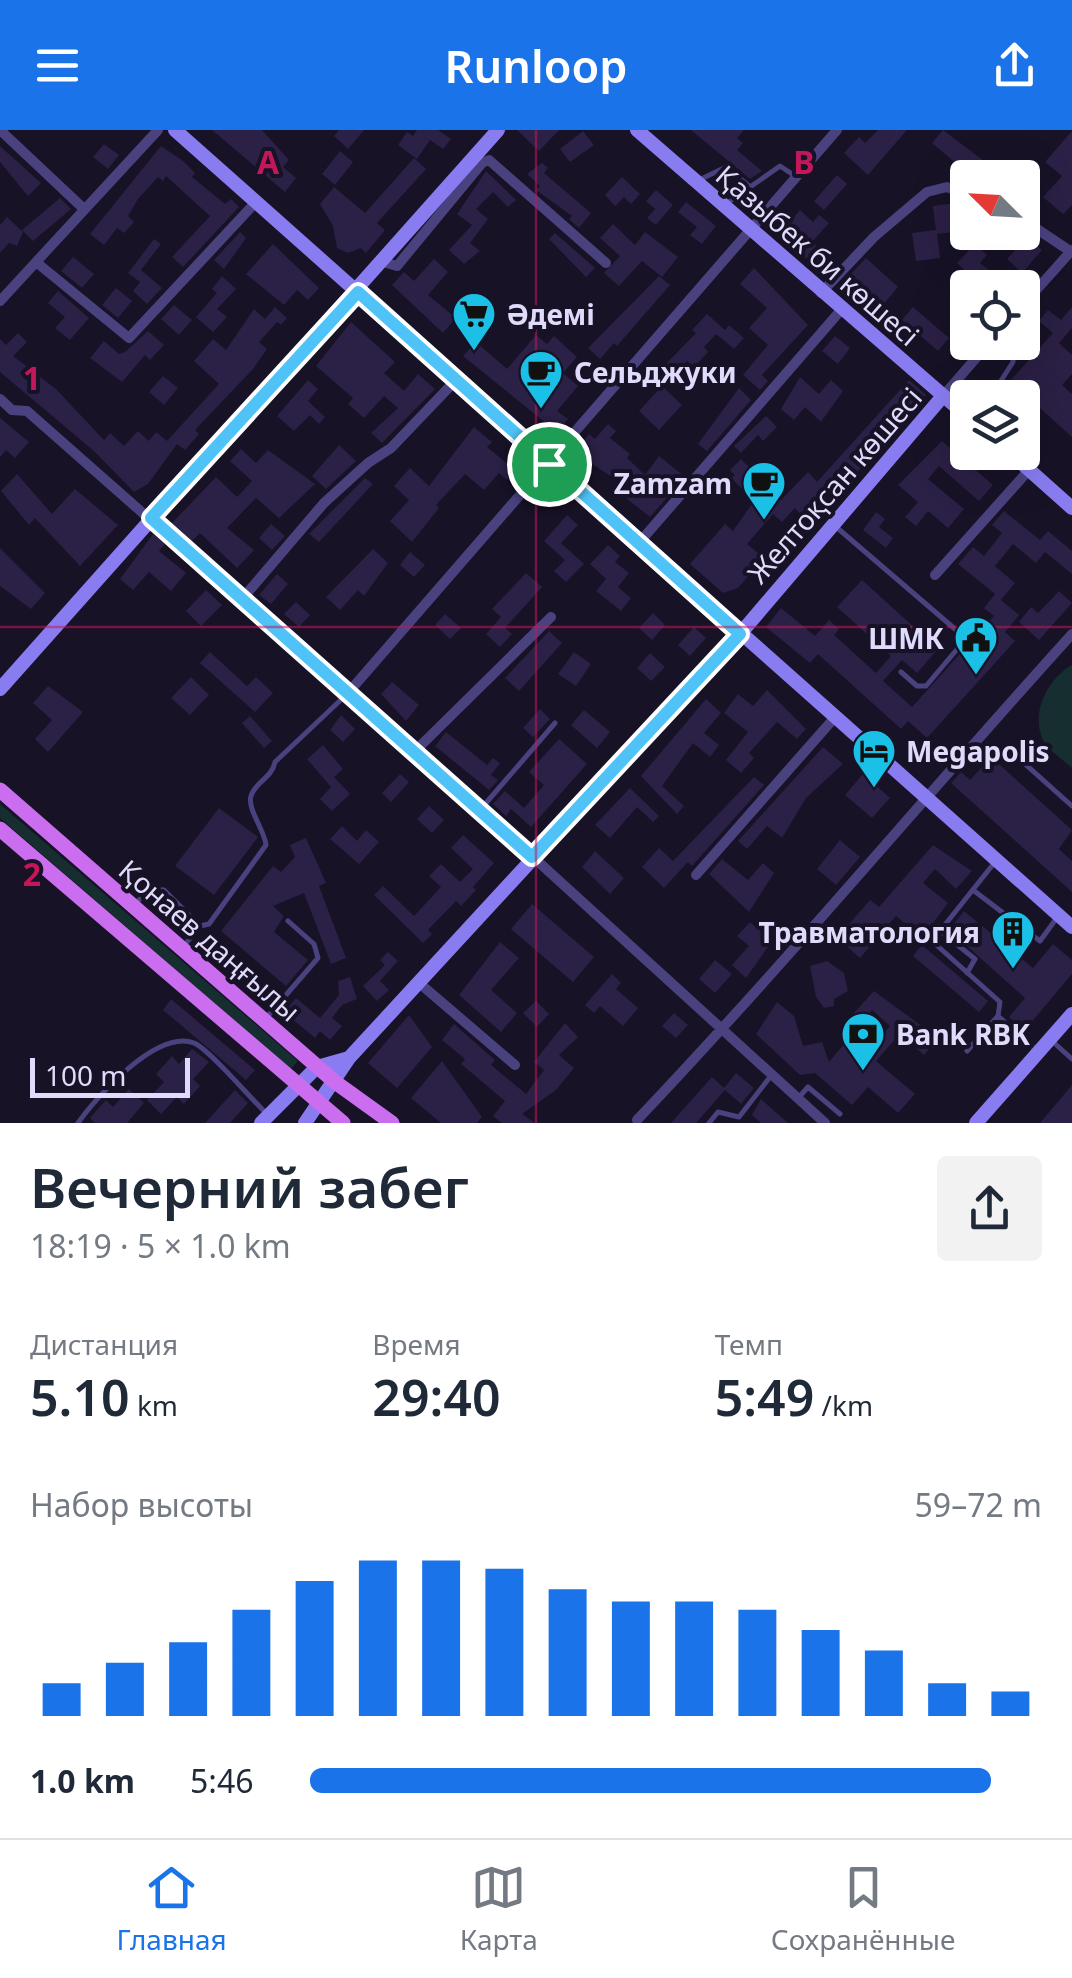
<!DOCTYPE html>
<html lang="ru">
<head>
<meta charset="utf-8">
<style>
  body { margin:0; font-family:"Noto Sans",sans-serif; background:#f2f2f3; color:#1f2937; height:100vh; display:flex; flex-direction:column; font-size:38px; white-space:nowrap }
  * { box-sizing:border-box; margin:0 }
  p { font-size:32px; color:#747a83 }
  .icon { flex:none; width:55px; height:55px; fill:none; stroke:currentColor; stroke-width:2; stroke-linecap:round; stroke-linejoin:round }
  .map { position:relative; height:993px; overflow:hidden }
  .drawer { display:flex; flex-direction:column; background:#fff; flex:1 }
  .drawer>* { flex:none }
  .needle { width:65px; rotate:294deg }
  .tools { position:absolute; left:950px; top:30px; display:grid; gap:20px }
  .tools a { display:grid; place-items:center; width:90px; height:90px; border-radius:10px; background:#fff; box-shadow:0 10px 40px #0002; font-size:50px }
  .scale { position:absolute; left:30px; bottom:25px; width:160px; box-sizing:border-box; padding-left:10px; border:5px solid #e1dbfb; border-top:0; font-size:28px; line-height:35px; white-space:nowrap; color:#e1dbfb; -webkit-text-stroke:8px #171226; paint-order:stroke }
  .pin { position:absolute; display:grid; place-items:center; width:85px; height:85px; color:#fff; margin:-42px; border:5px solid #fff; border-radius:50%; box-shadow:0 2px 10px #0007 }
  .round { display:grid; place-items:center; flex:none; width:105px; height:105px; border-radius:10px; background:#f2f2f3 }
  .head { display:flex; align-items:center; justify-content:space-between; height:170px; padding:0 30px }
  h1 { font-size:55px; font-weight:600; line-height:75px }
  .figures { display:grid; grid-template-columns:repeat(3,1fr); gap:15px; height:170px; padding:10px 30px }
  .figures div { display:grid; align-content:center }
  .figures b { font-size:50px; font-weight:600 }
  .figures small { font-size:28px; font-weight:400 }
  .figures p { font-size:28px }
  .chart { height:280px; padding:20px 30px }
  .chart p { display:flex; justify-content:space-between }
  .chart svg { width:100%; height:180px; margin-top:10px; stroke:#1a73e8; stroke-width:6 }
  ul { padding:0 30px; list-style:none; font-size:32px }
  li { display:grid; grid-template-columns:160px 120px 1fr; align-items:center; height:75px }
  li i { height:25px; border-radius:12px; background:#1a73e8 }
  header { display:flex; justify-content:space-between; align-items:center; height:130px; padding:0 30px; background:#1a73e8; color:#fff; font-size:45px; font-weight:600 }
  .dock { display:flex; justify-content:space-around; align-items:center; height:140px; border-top:2px solid #e0e1e3; background:#fff; font-size:28px; color:#747a83 }
  .dock a { display:grid; justify-items:center; gap:5px }
  .dock .on { color:#1a73e8 }
  .map>svg:first-child { display:block }
  .green { fill:#162e2f }
  .building { fill:#2b2045 }
  .lines { fill:none; stroke-linecap:round; stroke-linejoin:round }
  .lane { stroke:#4a427f; stroke-width:5 }
  .street { stroke:#4a427f; stroke-width:10 }
  .secondary { stroke:#897cf1; stroke-width:14 }
  .primary { stroke:#ca6def; stroke-width:15 }
  .route-casing { stroke:#fff; stroke-width:20 }
  .route { stroke:#4fc3f7; stroke-width:12 }
  .grid { fill:none; stroke:#c2185b; stroke-width:2.5; stroke-opacity:0.55 }
  .labels { text-anchor:middle; dominant-baseline:central; stroke-width:8; stroke-linejoin:round; paint-order:stroke }
  .street-label { font-size:28px; fill:#e1dbfb; stroke:#171226 }
  .poi-label { font-size:28px; font-weight:bold; fill:#e1dbfb; stroke:#171226; text-anchor:start }
  .grid-label { font-size:32px; text-anchor:middle; font-weight:bold; fill:#c2185b; stroke:#171226; stroke-width:8; stroke-linejoin:round; paint-order:stroke }
</style>
</head>
<body>
<header><svg class="icon" aria-label="menu" viewBox="0 0 24 24"><path d="M4 6h16M4 12h16M4 18h16"/></svg>Runloop<svg class="icon" aria-label="share" viewBox="0 0 24 24"><path d="M12 15V3M7 8l5-5 5 5M5 13v7h14v-7"/></svg></header>
<div class="map">
<svg width="1072" height="993" viewBox="0 0 1072 993">
  <rect width="100%" height="100%" fill="#171226"/>
  <path class="green" d="M1072,535V638C1063,630 1049,621 1043,610C1030,583 1048,548 1072,535Z
    M0,674L298,931L291,939L0,688Z"/>
  <path class="building" d="M212,0H262L289,30L283,37L296,48L285,62Z
    M339,0H364L348,19L334,6Z
    M417,0H438L451,9L443,19L430,10L417,29L398,15L407,2L413,6Z
    M517,0H559L539,21Z
    M691,0H744L737,8L743,13L737,20L762,41L750,49Z
    M878,0H907L868,45L844,23L859,7L865,13Z
    M943,0L996,40L990,48H973L932,13Z
    M583,1L594,15L570,32L560,19Z
    M1072,1V75L1063,84L1043,67L1062,46L1045,32Z
    M104,14L119,25L108,39L93,27Z
    M0,16L41,53L28,66L0,32Z
    M161,16L183,31L195,43L192,47L225,74L231,69L239,77L183,137L172,127L210,86L166,46L163,51L158,47L138,69L128,86L134,92L124,103L117,98L104,115L90,104Z
    M340,21L353,32L335,55L322,44Z
    M414,28L426,39L377,93L385,100L366,123L361,118L348,123L337,118L333,96L320,74L334,57L365,83Z
    M542,33L548,38L544,43L591,83L579,98L569,89L572,86L536,60L540,56L527,44Z
    M486,41L516,70L508,77L493,62L476,79L488,89L470,113L480,121L464,134L449,120L472,95L457,84Z
    M837,45L847,54L824,80L814,71Z
    M622,47L640,64L631,74L624,67L615,76L605,65Z
    M656,60L673,75L656,95L647,88L655,79L646,71Z
    M60,68L71,79L33,111L22,100Z
    M686,72L716,96L702,114L690,105L697,97L678,82Z
    M957,73L961,101L937,104L940,128L916,131L912,103L936,100L933,76Z
    M800,80L813,92L819,85L829,93L812,112L835,133L825,144L779,105Z
    M7,87L23,102L17,116L9,113L0,123V95Z
    M613,94L635,115L645,102L678,127L662,147L642,131L619,156L604,143L620,126L600,108Z
    M240,102L246,108L224,139L214,130Z
    M555,103L595,138L586,147L549,109Z
    M1027,107L1042,120L1022,143L1007,129Z
    M154,109L161,114L141,140L162,158L147,174L133,161L140,152L128,143Z
    M273,114L319,158L308,170L297,160L284,175L246,144Z
    M975,114L987,125L980,133L1004,152L999,158H975L979,153L957,133Z
    M73,127L94,144L82,158L61,141Z
    M866,128L898,157L882,176L849,146Z
    M434,129L448,142L428,165L456,188L443,203L392,155L404,142L414,151Z
    M754,138L808,195L762,245L768,251L760,260L743,245L768,215L749,198L767,178L740,154Z
    M222,146L236,159L217,179L227,187L213,202L196,187L217,163L212,159Z
    M659,146L670,155L617,216L614,213L600,229L588,218Z
    M116,158L132,171L118,188L102,175Z
    M58,161L89,188L70,210L55,198L65,187L48,173Z
    M174,175L192,190L179,205L161,189Z
    M275,177L287,188L281,195L277,192L259,212L267,219L253,239L195,300L199,304L185,320L177,314L148,354L134,362L94,321L0,242V209L6,215L18,203L27,212L13,226L56,259L104,310L110,303L124,316L138,301L149,311L156,302L167,311L219,254L194,231L213,209L226,220L254,179L265,189Z
    M913,177L949,208L938,221L902,190Z
    M1072,177V198L1059,213L1072,225V244L1062,255L1072,264V307L1010,251L1053,203L1039,191L1048,180L1061,190Z
    M707,184L725,200L729,195L744,208L734,219L716,204L704,217L708,222L694,237L687,231L671,250L660,240L696,203L692,200Z
    M351,192L395,232L384,243L404,261L418,244L435,259L382,313L371,303L398,278L384,266L364,288L348,274L353,268L316,236Z
    M148,201L164,215L150,230L145,225L122,252L90,228L104,211L119,224L125,222Z
    M536,205L547,214L554,206L577,227L563,243L578,256L557,281L568,289L557,302L463,226L476,212L507,239Z
    M835,206L850,218L838,234L822,221Z
    M163,246L178,258L164,275L149,262Z
    M800,247L819,264L831,250L843,261L821,292L805,277L794,290L781,279Z
    M308,250L318,259L308,271L325,287L319,294L310,285L294,301L277,286Z
    M909,250L926,265L839,362L830,354L802,386L795,378L782,392L773,384L747,414L764,428L738,458L723,463L690,434L725,394L733,401L754,371L731,348L735,345L730,340L741,329L781,370L808,342L817,352Z
    M662,256L682,275L659,300L639,281Z
    M739,258L751,270L707,321L698,314Z
    M766,286L777,297L763,311L758,305L741,323L734,316Z
    M0,288L29,312L15,328L6,320L0,327Z
    M608,294L616,301L610,308L630,324L627,328L645,345L659,326L685,347L650,387L626,368L636,356L618,339L612,347L574,322L589,304L595,309Z
    M474,297L492,312L487,317L515,340L507,350L499,343L484,360L465,344L436,375L439,378L412,412L390,391L409,370L394,356L410,338L429,356Z
    M942,311L993,355L979,371L939,336L928,349L964,379L948,398L928,381L916,396L905,387L918,372L898,355Z
    M339,315L356,331L326,359L312,346Z
    M241,319L256,333L268,320L315,354L279,388L256,368L227,398L254,420L237,438L200,403L192,411L172,393L216,347L237,367L252,351L230,331Z
    M17,344L52,384L75,359L118,395L80,436L35,388L29,395L1,361Z
    M365,348L373,354L319,412L309,404Z
    M1004,381L1040,410L1048,401L1072,421V444L1045,422L1036,433L1013,414L995,436L1015,453L1001,470L1019,485L1005,502L1015,511L927,608L908,591L901,599L818,524L810,533L766,497L781,478L815,506L829,490L839,499L834,505L876,543L891,526L837,477L862,450L938,519L917,543L902,530L883,551L912,577L994,486L984,478L995,464L958,434L973,417L984,426L1002,403L992,395Z
    M876,382L885,389L879,397L893,408L886,418L863,400Z
    M567,385L578,395L561,413L584,434L566,452L554,441L565,430L544,411Z
    M271,394L285,406L272,420L259,408Z
    M153,404L165,414L159,421L186,443L171,461L149,442L133,460L120,449Z
    M608,415L620,426L615,432L629,443L618,457L631,468L621,481L596,461L606,449L590,434Z
    M0,418L45,463L31,479L0,456Z
    M373,419L388,433L364,466L358,460L340,480L326,467Z
    M410,422L425,435L414,447L400,435Z
    M526,443L542,457L505,498L512,504L500,517L486,504L501,487L492,479Z
    M277,444L288,454L271,474L259,465Z
    M206,460L222,475L201,496L186,481Z
    M1059,461L1072,473L1039,510L1019,492L1031,477L1038,483Z
    M296,472L310,485L299,497L284,484Z
    M653,483L665,495L652,510L639,498Z
    M445,484L461,498L450,509L435,495Z
    M694,497L706,508L690,526L678,515Z
    M549,501L562,513L519,561L505,548Z
    M210,522L247,556L256,547L273,563L255,582L200,533Z
    M574,522L591,534L576,556L558,544Z
    M650,523L665,537L651,551L637,538Z
    M191,547L209,565L190,585L171,568Z
    M392,552L419,575L406,591L381,564Z
    M48,556L83,582L48,622L35,609L52,590L33,573Z
    M767,560L806,599L797,609L777,592L749,623L754,628L741,643L726,630L748,602L724,583L738,564L753,576Z
    M706,569L721,583L704,603L719,615L710,627L693,613L662,656L684,676L677,684L641,646Z
    M540,579L550,589L533,607L523,598Z
    M584,580L610,602L597,618L571,595Z
    M341,585L355,599L343,612L330,600Z
    M250,586L272,611L264,618L242,593Z
    M446,602L487,635L493,628L500,633L491,645L498,650L489,660L435,616Z
    M559,609L587,634L531,697L511,679L506,686L493,674L505,661L524,678L544,655L529,642Z
    M323,615L343,639L334,647L350,664L332,681L320,669L331,657L307,629Z
    M823,617L843,634L806,668L782,708L767,696L747,719L738,711Z
    M991,627L1072,700L1059,719L1072,731V762L951,653L961,642L970,650Z
    M400,644L409,652L391,672L382,663Z
    M863,644L890,668L872,688L845,665Z
    M754,647L764,655L692,736L688,732L664,758L642,737L659,718L673,731Z
    M630,658L659,686L653,692L637,677L610,708L595,695Z
    M429,676L444,690L432,703L417,689Z
    M219,678L258,707L214,765L175,736Z
    M342,696L357,711L366,700L379,712L359,734L330,709Z
    M463,705L494,733L473,757L476,760L461,776L456,771L428,800L432,804L423,813L374,765L383,756L414,786L441,757L429,746L441,734L460,752L473,739L451,718Z
    M306,708L326,753L319,756L346,828L331,834L304,763L273,776L284,786L274,802L308,830L286,856L221,801L273,736L281,742L295,727L290,715Z
    M840,710L860,727L836,755L817,739Z
    M933,715L972,741L956,759L935,739L923,753L948,773L922,808L896,786L860,828L837,808L870,770L879,777Z
    M595,721L624,748L610,764L582,737Z
    M722,729L748,750L763,733L774,743L749,782L709,744Z
    M532,774L594,827L573,852L511,799Z
    M964,781L1033,838L1053,814L1072,830V844L1024,901L1009,887L1025,868L949,800Z
    M750,792L772,811L746,848L732,835L749,816L737,806Z
    M500,812L519,828L491,860L517,883L501,902L459,865Z
    M922,815L988,871L979,882L913,826Z
    M388,822L398,831L380,851L389,860L377,871L363,856L385,835L380,830Z
    M715,830L732,844L715,863L699,849Z
    M827,831L844,843L848,861L834,869V876L824,878L816,867L810,836Z
    M612,844L621,853L616,859L638,878L623,896L600,876L594,883L585,875Z
    M350,847L357,869L342,875L332,888L342,896L330,910L320,901L315,908L284,882L296,868L320,888L339,865L338,851Z
    M874,861L938,908L924,925L900,904L876,931L915,964L898,983L868,957L852,975L815,943L800,945L756,904L777,872L794,886L803,916L822,912L829,932L849,908L867,923L890,896L872,880L860,893L852,885Z
    M171,869L255,940L246,950L163,880Z
    M536,871L549,884L537,897L523,883Z
    M674,883L688,895L676,908L662,896Z
    M409,885L432,917L397,958L368,933Z
    M565,893L578,907L559,925L574,938L556,960L522,984L535,993H502L493,986L505,971L461,934L465,929L442,910L454,894L495,930L491,935L526,964L544,940L534,932Z
    M192,919L209,932L193,949L200,956L184,974L177,967L161,984L147,970L164,952L156,944L172,926L179,934Z
    M442,931L482,987L477,993H441L411,968Z
    M736,943L754,958L741,974L725,960L696,993H671L712,947L724,958Z
    M1072,955V993H1040Z
    M129,959L144,973L127,993H95L90,988L106,970L113,977Z
    M235,960L248,973L230,993H205Z
    M761,969L788,993H761L752,985Z"/>
  <g class="lines">
    <path class="lane" d="M697,51L726,37L749,56
      M726,74L780,36L795,46
      M997,212L1013,224V232L997,257L1010,268
      M1022,279L1024,280
      M835,396L962,505L964,511L926,556H917L901,542
      M1015,625L1072,676
      M480,680L555,593
      M973,760L1040,811L1056,789
      M134,776L148,759L164,760L200,796L209,794L266,715C265,701 247,679 251,666C255,652 272,648 275,632L346,565
      M940,801L975,829L967,843
      M183,817L200,796
      M998,886L1036,920
      M267,887L318,828L314,814L288,791
      M1052,911L1072,929
      M967,921L998,886L1000,872L932,811L995,732
      M800,966L808,957L840,984
      M78,993C97,966 157,899 194,913C208,918 251,969 266,983
      M709,993L718,982L739,987L770,947"/>
    <path class="street" d="M0,0L84,79
      M1022,89L1070,121
      M36,132L129,208L256,72
      M383,132L397,136L482,33L489,30L606,133
      M821,163L874,107L927,62L947,57L968,66
      M0,171L158,0
      M1022,176L1072,120
      M943,266L990,212
      M0,269L12,280L27,281L533,727L825,993
      M638,414L841,180
      M935,445L1029,340
      M242,469L324,373L368,333L391,318L456,250
      M348,563L837,0
      M414,622L551,487
      M696,745L836,586
      M418,852L515,935
      M637,990C787,832 926,665 1072,504"/>
    <path class="secondary" d="M175,0L1072,797
      M637,0L968,287
      M1009,322L1072,378
      M0,559L498,0
      M261,993L317,937L349,928
      M305,993L349,928L740,504L943,266
      M976,993L1072,884"/>
    <path class="primary" d="M0,660L335,952L392,993
      M0,699L343,993"/>
  </g>
  <g class="lines">
    <defs>
      <path id="route" d="M358,162L740,504L532,727L151,388Z"/>
    </defs>
    <use href="#route" class="route-casing"/>
    <use href="#route" class="route"/>
  </g>
  <path class="grid" d="M536,0V993M0,497H1072"/>
  <defs>
    <symbol id="supermarket-pin" viewBox="-11 -11 22 30"><path d="M0 17L-7.5 6A9.5 9.5 0 1 1 7.5 6Z" fill="#1bc0e6" stroke="#171226"/><path d="M-6-5.5h2.5l.6 2H6L4.5 2H-2.5L-4.4-4H-6ZM-1.5 3.2a1.3 1.3 0 1 0 .1 0ZM3 3.2a1.3 1.3 0 1 0 .1 0Z" fill="#111"/></symbol>
    <symbol id="cafe-pin" viewBox="-11 -11 22 30"><path d="M0 17L-7.5 6A9.5 9.5 0 1 1 7.5 6Z" fill="#1bc0e6" stroke="#171226"/><path d="M-5.5-4.5H6V0H3Q3 3.5 0 3.5H-2.5Q-5.5 3.5-5.5 0ZM3-3.2v2h1.7v-2ZM-6 4.5H4V6H-6Z" fill="#111"/></symbol>
    <symbol id="civic-pin" viewBox="-11 -11 22 30"><path d="M0 17L-7.5 6A9.5 9.5 0 1 1 7.5 6Z" fill="#1bc0e6" stroke="#171226"/><path d="M-.6-6.5H3V-4.5H.6V-3L4-1V1h2V6H-6V1h2V-1L-.6-3ZM-1.2 2.5V6h2.4V2.5Z" fill="#111"/></symbol>
    <symbol id="hotel-pin" viewBox="-11 -11 22 30"><path d="M0 17L-7.5 6A9.5 9.5 0 1 1 7.5 6Z" fill="#1bc0e6" stroke="#171226"/><path d="M-6-4.5h1.5V1H6V5H4.5V3h-9V5H-6ZM-4 0a1.8 1.8 0 1 1 3.6 0ZM.5 0V-2.5h3Q6-2.5 6 0Z" fill="#111"/></symbol>
    <symbol id="building-pin" viewBox="-11 -11 22 30"><path d="M0 17L-7.5 6A9.5 9.5 0 1 1 7.5 6Z" fill="#1bc0e6" stroke="#171226"/><path d="M-4-6H4V6H1V3H-1V6H-4ZM-2.5-4.3h1.7v1.8h-1.7ZM.8-4.3h1.7v1.8H.8ZM-2.5-1h1.7V.8h-1.7ZM.8-1h1.7V.8H.8Z" fill="#111"/></symbol>
    <symbol id="bank-pin" viewBox="-11 -11 22 30"><path d="M0 17L-7.5 6A9.5 9.5 0 1 1 7.5 6Z" fill="#1bc0e6" stroke="#171226"/><path d="M-6-4H6V4H-6ZM0-2.3a2.3 2.3 0 1 0 0 4.6a2.3 2.3 0 1 0 0-4.6Z" fill="#111"/></symbol>
  </defs>
  <g fill-rule="evenodd">
    <use href="#supermarket-pin" x="449" y="159" width="50" height="68"/>
    <use href="#cafe-pin" x="516" y="217" width="50" height="68"/>
    <use href="#cafe-pin" x="739" y="328" width="50" height="68"/>
    <use href="#civic-pin" x="951" y="483" width="50" height="68"/>
    <use href="#hotel-pin" x="849" y="596" width="50" height="68"/>
    <use href="#building-pin" x="988" y="777" width="50" height="68"/>
    <use href="#bank-pin" x="838" y="879" width="50" height="68"/>
  </g>
  <g class="labels">
    <g class="street-label">
      <text transform="translate(818 125) rotate(41)">Қазыбек би көшесі</text>
      <text transform="translate(834 355) rotate(-49)">Желтоқсан көшесі</text>
      <text transform="translate(210 810) rotate(41)">Қонаев даңғылы</text>
    </g>
    <g class="poi-label">
      <text x="506" y="184">Әдемі</text>
      <text x="574" y="242">Сельджуки</text>
      <text x="732" y="353" text-anchor="end">Zamzam</text>
      <text x="944" y="508" text-anchor="end">ШМК</text>
      <text x="906" y="621">Megapolis</text>
      <text x="980" y="802" text-anchor="end">Травматология</text>
      <text x="896" y="904">Bank RBK</text>
    </g>
  </g>
  <g class="grid-label">
    <text x="268" y="44">A</text>
    <text x="804" y="44">B</text>
    <text x="32" y="260">1</text>
    <text x="32" y="756">2</text>
  </g>
</svg>
<div class="tools">
<a><svg class="needle" viewBox="-14 -14 28 28"><path d="M0-13l5 13h-10z" fill="#e53935"/><path d="M0 13l5-13h-10z" fill="#747a83"/></svg></a>
<a><svg class="icon" aria-label="locate" viewBox="0 0 24 24"><circle cx="12" cy="12" r="6"/><path d="M12 2v4M12 18v4M2 12h4M18 12h4"/></svg></a>
<a><svg class="icon" aria-label="layers" viewBox="0 0 24 24"><path d="M12 4l9 5-9 5-9-5zM3 14l9 5 9-5"/></svg></a>
</div>
<div class="scale">100 m</div>
<div class="pin" style="left:549px;top:334px;background:#1e9e55"><svg class="icon" aria-label="arrive" viewBox="0 0 24 24"><path d="M6 21V4h12l-3 4 3 4H6"/></svg></div>
</div>
<section class="drawer">
<div class="head"><div><h1>Вечерний забег</h1><p>18:19 · 5 × 1.0 km</p></div><a class="round"><svg class="icon" aria-label="share" viewBox="0 0 24 24"><path d="M12 15V3M7 8l5-5 5 5M5 13v7h14v-7"/></svg></a></div>
<div class="figures">
<div><p>Дистанция</p><b>5.10<small> km</small></b></div>
<div><p>Время</p><b>29:40</b></div>
<div><p>Темп</p><b>5:49<small> /km</small></b></div>
</div>
<div class="chart"><p><span>Набор высоты</span>59–72 m</p>
<svg viewBox="0 0 160 44" preserveAspectRatio="none"><path d="M5 44V36M15 44V31M25 44V26M35 44V18M45 44V11M55 44V6M65 44V6M75 44V8M85 44V13M95 44V16M105 44V16M115 44V18M125 44V23M135 44V28M145 44V36M155 44V38"/></svg>
</div>
<ul>
<li><b>1.0 km</b>5:46<i style="width:93%"></i></li>
</ul>
</section>
<nav class="dock">
<a class="on"><svg class="icon" aria-label="home" viewBox="0 0 24 24"><path d="M3 11l9-7 9 7M6 9v11h12V9"/></svg>Главная</a>
<a><svg class="icon" aria-label="map" viewBox="0 0 24 24"><path d="M3 6l6-2 6 2 6-2v14l-6 2-6-2-6 2zM9 4v14M15 6v14"/></svg>Карта</a>
<a><svg class="icon" aria-label="saved" viewBox="0 0 24 24"><path d="M7 4h10v16l-5-4-5 4z"/></svg>Сохранённые</a>
</nav>
</body>
</html>
